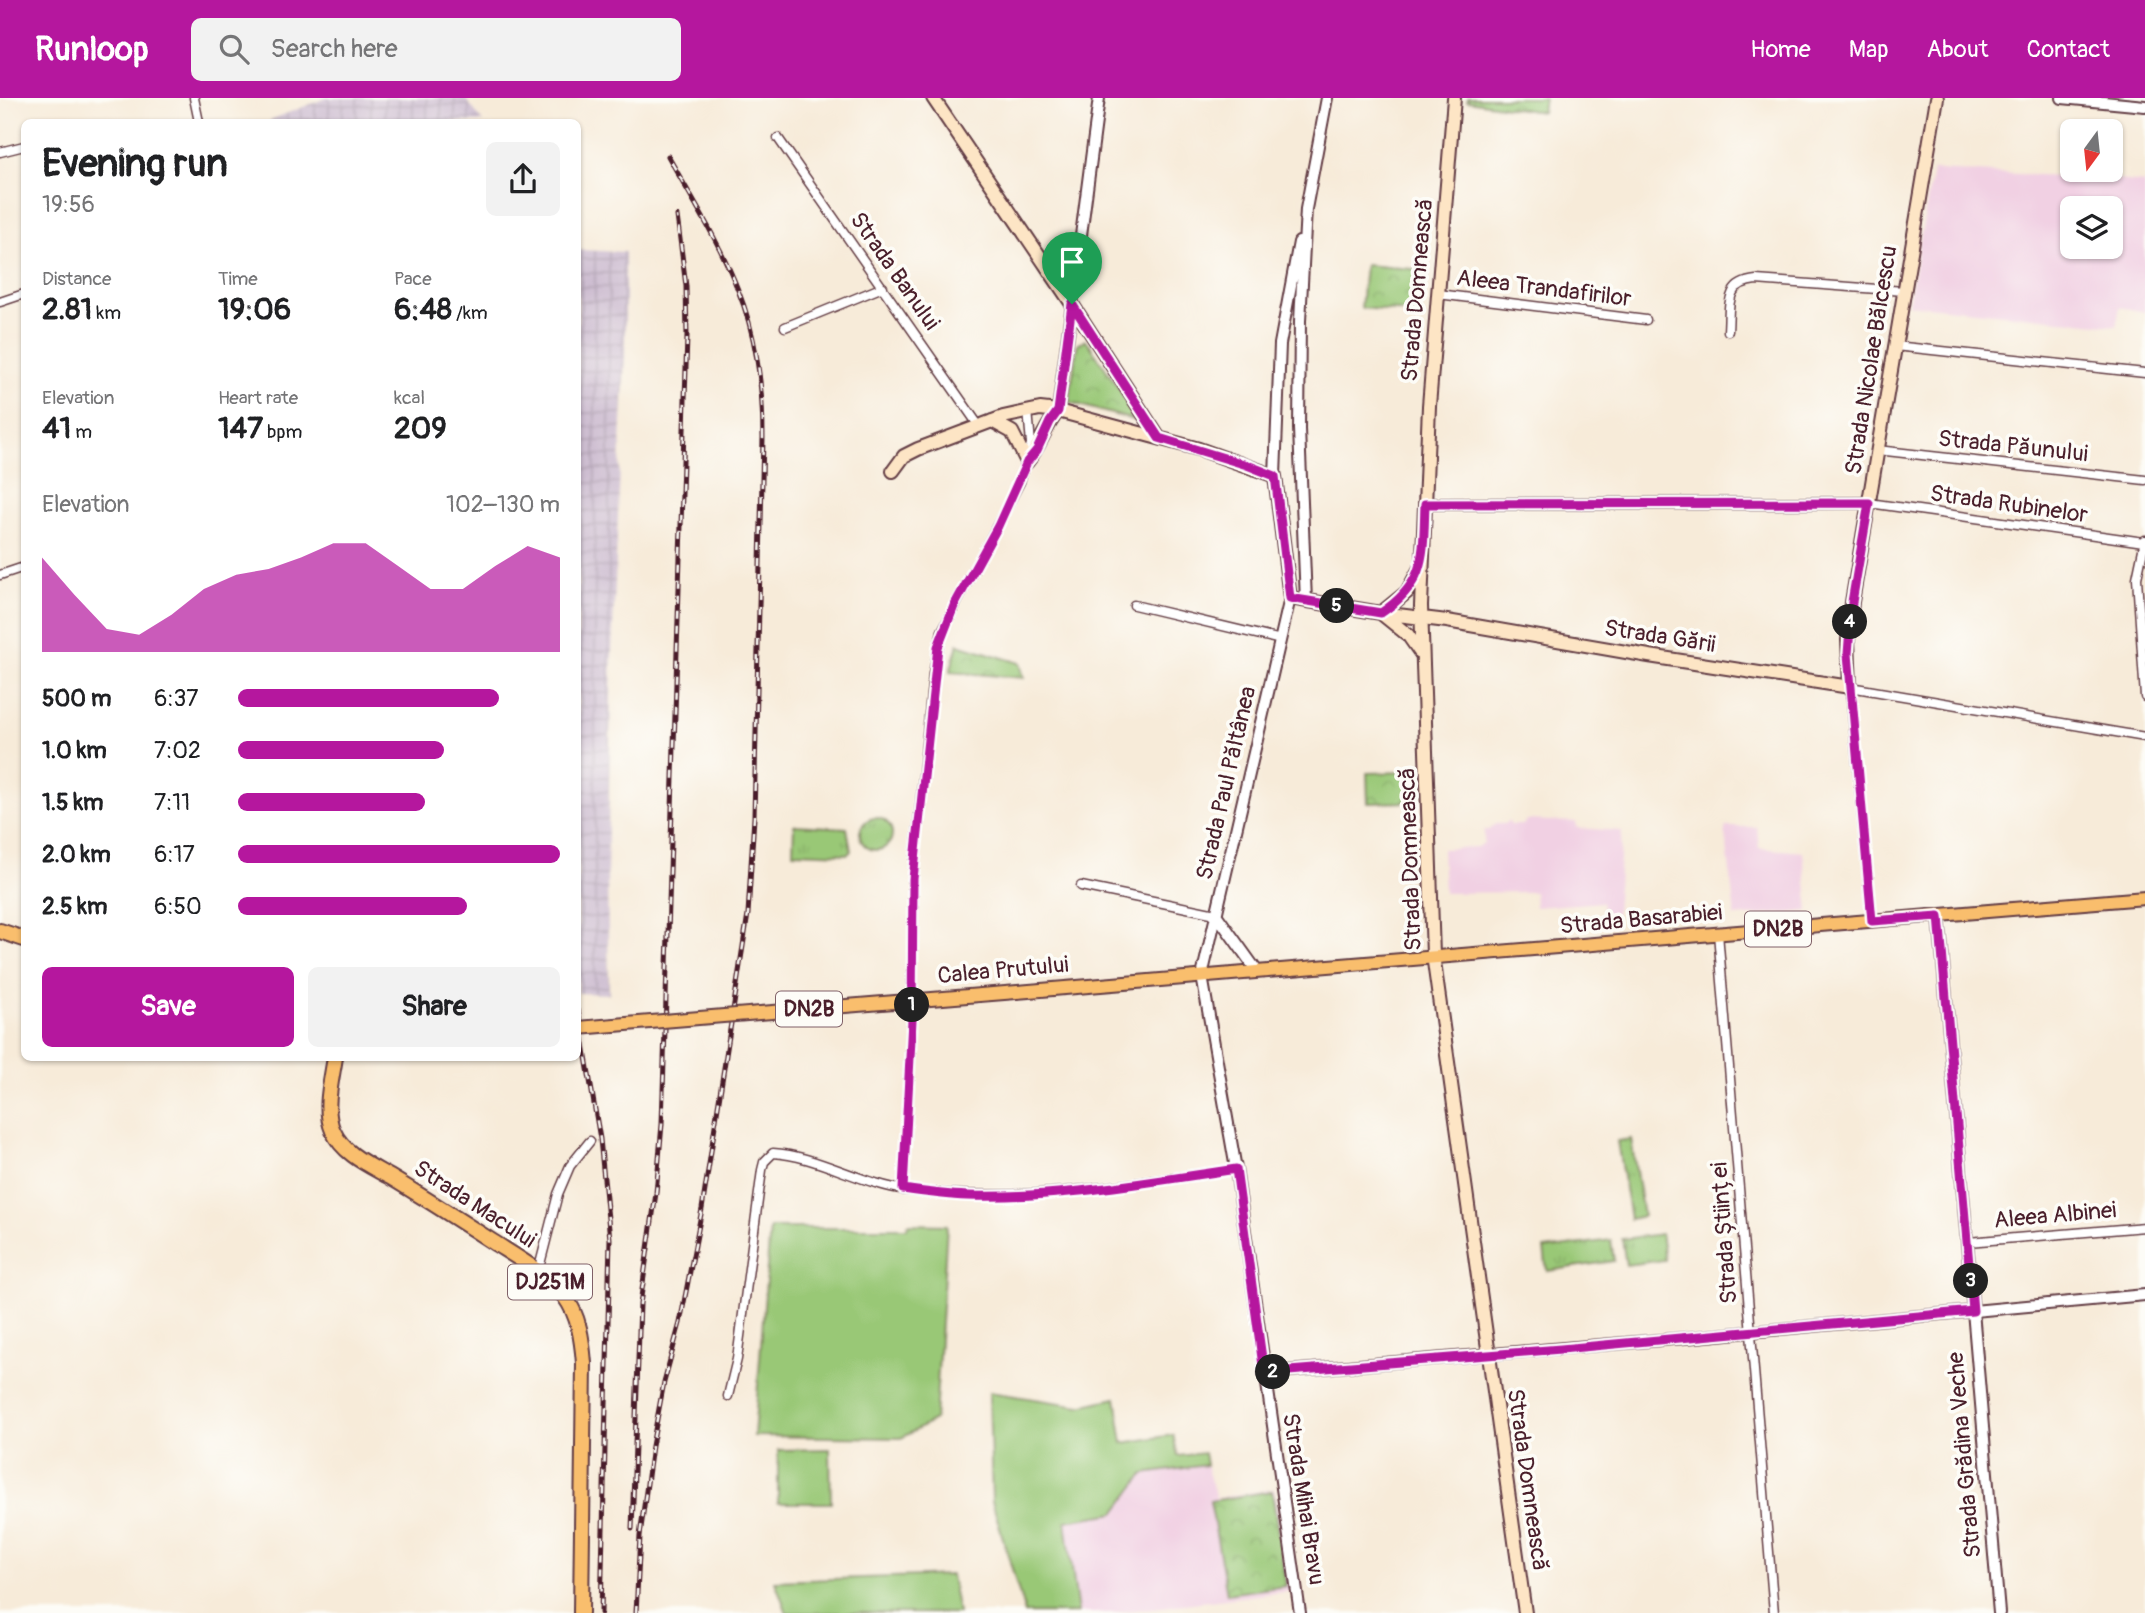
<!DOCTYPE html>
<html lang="en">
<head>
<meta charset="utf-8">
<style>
  body { margin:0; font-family:Pangolin,sans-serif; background:#f2f2f2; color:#202124; height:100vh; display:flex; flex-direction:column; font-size:26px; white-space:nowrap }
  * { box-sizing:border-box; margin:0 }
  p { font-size:23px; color:#757577 }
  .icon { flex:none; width:38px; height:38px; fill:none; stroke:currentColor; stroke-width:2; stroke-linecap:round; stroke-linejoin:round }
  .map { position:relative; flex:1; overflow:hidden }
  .sheet { position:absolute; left:21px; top:21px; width:560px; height:942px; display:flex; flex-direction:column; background:#fff; border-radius:10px; box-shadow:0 2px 5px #0004 }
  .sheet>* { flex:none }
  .needle { width:46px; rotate:195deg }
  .controls { position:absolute; left:2060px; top:21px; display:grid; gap:14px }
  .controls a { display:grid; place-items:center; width:63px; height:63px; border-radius:10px; background:#fff; box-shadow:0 2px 5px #0004; font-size:35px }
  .pin { position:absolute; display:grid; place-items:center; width:60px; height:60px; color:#fff; margin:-72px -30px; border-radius:50% 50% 50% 0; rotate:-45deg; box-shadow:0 0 7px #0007 }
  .pin .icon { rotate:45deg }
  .km { position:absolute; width:35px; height:35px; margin:-18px; border-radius:50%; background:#222; color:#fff; font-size:19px; line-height:35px; text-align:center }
  .round { display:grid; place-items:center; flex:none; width:74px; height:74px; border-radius:10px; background:#f2f2f2 }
  .head { display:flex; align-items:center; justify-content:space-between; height:119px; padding:0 21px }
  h1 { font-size:38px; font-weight:700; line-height:52px }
  .metrics { display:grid; grid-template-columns:repeat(3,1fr); gap:10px; height:119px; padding:7px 21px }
  .metrics div { display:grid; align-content:center }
  .metrics b { font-size:30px; font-weight:700 }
  .metrics small { font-size:19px; font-weight:400 }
  .metrics p { font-size:19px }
  .chart { height:196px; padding:14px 21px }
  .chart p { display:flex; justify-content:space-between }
  .chart svg { width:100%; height:126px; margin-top:7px; fill:#b5179e; opacity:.7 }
  .primary-button { display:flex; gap:14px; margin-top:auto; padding:14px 21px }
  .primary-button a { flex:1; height:80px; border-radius:10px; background:#b5179e; color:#fff; font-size:28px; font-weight:700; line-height:80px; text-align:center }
  .primary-button a+a { background:#f2f2f2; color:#202124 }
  ul { padding:0 21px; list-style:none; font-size:23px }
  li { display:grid; grid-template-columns:112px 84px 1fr; align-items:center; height:52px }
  li i { height:18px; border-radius:9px; background:#b5179e }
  header { display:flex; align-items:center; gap:42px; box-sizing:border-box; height:98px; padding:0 35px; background:#b5179e; color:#fff }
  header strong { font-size:33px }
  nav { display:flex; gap:38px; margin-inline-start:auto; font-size:24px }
  .search { width:490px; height:63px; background:#f2f2f2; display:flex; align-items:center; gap:18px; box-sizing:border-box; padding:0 24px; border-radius:10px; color:#757577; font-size:26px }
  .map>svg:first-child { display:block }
  .built { fill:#f1d0e3; fill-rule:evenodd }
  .industrial { fill:url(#industrial-grid) }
  .grass { fill:url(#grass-tufts); stroke:#727450; stroke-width:2 }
  .park { fill:url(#park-crowns); stroke:#727450; stroke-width:2 }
  .pitch { fill:#99c876; stroke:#727450; stroke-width:2 }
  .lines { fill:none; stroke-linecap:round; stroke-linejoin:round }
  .minor-casing { stroke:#643e45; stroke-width:11 }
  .tertiary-casing { stroke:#643e45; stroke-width:14 }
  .secondary-casing { stroke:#643e45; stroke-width:16 }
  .primary-casing { stroke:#643e45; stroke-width:16 }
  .trunk-casing { stroke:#643e45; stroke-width:18 }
  .minor { stroke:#fff; stroke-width:8 }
  .tertiary { stroke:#fff; stroke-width:10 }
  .secondary { stroke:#fde5c5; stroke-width:12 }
  .primary { stroke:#f9be6d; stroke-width:12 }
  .trunk { stroke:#f9be6d; stroke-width:14 }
  .rail-casing { stroke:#4a1f2b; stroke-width:5 }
  .rail { stroke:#fdfcf7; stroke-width:2.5; stroke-dasharray:8; stroke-linecap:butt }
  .primary-bridge-casing { stroke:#643e45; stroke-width:16; stroke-linecap:butt }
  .primary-bridge { stroke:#f9be6d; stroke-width:12 }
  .route-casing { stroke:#fff; stroke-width:14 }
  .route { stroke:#b5179e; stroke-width:9 }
  .labels { text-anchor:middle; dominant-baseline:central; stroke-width:7; stroke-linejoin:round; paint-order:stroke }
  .shield { fill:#fdfcf7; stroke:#806168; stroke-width:2 }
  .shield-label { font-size:21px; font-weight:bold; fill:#4a1f2b }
  .street-label { font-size:23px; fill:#4a1f2b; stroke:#fdfcf7 }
</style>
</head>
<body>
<header>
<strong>Runloop</strong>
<div class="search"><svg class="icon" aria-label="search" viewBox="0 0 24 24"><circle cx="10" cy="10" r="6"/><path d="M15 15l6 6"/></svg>Search here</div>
<nav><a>Home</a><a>Map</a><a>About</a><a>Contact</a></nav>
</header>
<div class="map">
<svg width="2145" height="1515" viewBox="0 0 2145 1515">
  <defs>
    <pattern id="industrial-grid" width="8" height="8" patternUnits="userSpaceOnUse" patternTransform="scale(1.75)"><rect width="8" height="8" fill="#cebed1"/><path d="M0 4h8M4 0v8" fill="none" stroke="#b2a3b4"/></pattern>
    <pattern id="grass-tufts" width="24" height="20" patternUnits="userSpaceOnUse" patternTransform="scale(1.75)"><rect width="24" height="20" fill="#99c876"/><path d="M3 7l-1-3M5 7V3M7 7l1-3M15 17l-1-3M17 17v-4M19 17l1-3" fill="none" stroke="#85ab66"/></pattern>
    <pattern id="park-crowns" width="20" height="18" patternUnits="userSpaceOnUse" patternTransform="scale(1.75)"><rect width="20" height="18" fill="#99c876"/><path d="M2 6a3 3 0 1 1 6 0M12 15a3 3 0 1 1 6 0" fill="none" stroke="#85ab66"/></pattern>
  </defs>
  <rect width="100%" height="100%" fill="#fdfcf7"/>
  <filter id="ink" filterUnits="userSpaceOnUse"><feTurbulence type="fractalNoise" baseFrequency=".0143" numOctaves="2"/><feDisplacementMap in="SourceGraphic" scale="14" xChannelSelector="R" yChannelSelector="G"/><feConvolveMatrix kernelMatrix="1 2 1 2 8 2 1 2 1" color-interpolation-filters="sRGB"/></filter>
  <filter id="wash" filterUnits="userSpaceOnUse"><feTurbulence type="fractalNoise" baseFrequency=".00686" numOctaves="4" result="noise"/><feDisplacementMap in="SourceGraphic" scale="28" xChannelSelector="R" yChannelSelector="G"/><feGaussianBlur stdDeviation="1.57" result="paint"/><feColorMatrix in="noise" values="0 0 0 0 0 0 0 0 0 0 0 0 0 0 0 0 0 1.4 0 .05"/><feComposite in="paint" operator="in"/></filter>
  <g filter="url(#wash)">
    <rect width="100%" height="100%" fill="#f7ebd9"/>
    <path class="built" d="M1933,72L2099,80L2145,85V214L2120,209L2116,228L1908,206ZM2072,110H2110V149H2072Z
      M1526,722L1576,724L1577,730L1622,733L1615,828L1605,829L1602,804L1535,809L1534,794L1444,795L1442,751L1478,749L1484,745V732H1489L1495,726H1504L1508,723L1511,727H1523Z
      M1725,729H1757L1759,750L1803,754L1809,813L1735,819Z
      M1206,1367L1216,1400L1274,1391L1291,1493L1112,1515H1078L1066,1423L1115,1415L1144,1376Z"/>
    <path class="industrial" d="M326,0H465L483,24H270V22Z
      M578,152L625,154V256L612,553L607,777L609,896L578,895Z"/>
    <path class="grass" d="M860 736a16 16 0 1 1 32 0a16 16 0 1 1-32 0Z
      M794,727L847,730L851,753L848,756L793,754Z
      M1631,1041L1643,1118L1630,1121L1617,1043Z
      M1661,1136L1665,1162L1626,1167L1622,1141Z
      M1611,1142L1614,1163L1547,1173L1544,1151Z"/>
    <path class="park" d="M1468,0H1544L1542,14L1467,3Z
      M1365,167L1424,172L1420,215L1361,210Z
      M1085,242L1088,244L1138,320L1137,323L1069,304L1077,249L1078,245Z
      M958,546L1020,565L1024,580L950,574Z
      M1413,674L1414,704L1368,705L1367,675Z
      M1272,1393L1286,1488L1227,1496L1210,1403Z"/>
    <path class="pitch" d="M908,1126L947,1127L935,1322L901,1340L754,1338L770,1130H907Z
      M989,1294L1080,1308L1116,1300L1123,1345L1173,1337L1178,1358L1204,1355L1206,1367L1144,1376L1115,1415L1066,1423L1078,1515H1025L992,1403Z
      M830,1351L831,1405H778V1352Z
      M951,1477L958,1515H787L775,1483Z"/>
  </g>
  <g filter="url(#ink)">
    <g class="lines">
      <defs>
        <path id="minor" d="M194,0L199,24
          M778,40L979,328
          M0,54L24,48
          M1438,196L1646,222
          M0,204L24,196
          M785,229L883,189
          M1728,233C1730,208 1724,185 1756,182L1904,193
          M1895,248L2145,275
          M1877,352L2145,382
          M1869,405L2144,444
          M2145,442L2137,480L2145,599
          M0,477L24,469
          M1134,507L1281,542
          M1081,788L1216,816
          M1872,823L1850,589L2145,639
          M1718,835L1774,1515
          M903,1092L912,922L913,781L933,576L942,533L1020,384L1031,346L1028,312
          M1968,1144L2145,1129
          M538,1174L558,1096L570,1068L590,1043
          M728,1298L737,1261L762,1072L764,1064L773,1055C815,1057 864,1087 906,1092C1017,1106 1126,1087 1236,1071"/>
        <path id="tertiary" d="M2062,0L2145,8
          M1058,313L1099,0
          M1275,378L1280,246L1299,144
          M1425,406L1869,405
          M1290,500L1202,878L1236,1071L1300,1515
          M1306,503L1299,331L1300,223L1306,111L1327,0
          M1216,816L1257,873
          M1939,818L1999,1515
          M1264,1275L1685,1240L2145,1197"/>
        <path id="secondary" d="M933,0L1072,206L1159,340
          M1454,0L1429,308L1421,508L1433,857L1525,1515
          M992,323L1012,334L1027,364C1040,348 1045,329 1058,313
          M893,373L904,358L918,351L1003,319L1040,311L1058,313L1199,351L1275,378L1290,500L1381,515L1447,523L1649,558L1850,589L1848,542L1852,504L1937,0
          M1381,515L1407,494L1419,472
          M1382,516L1408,537L1422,557"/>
        <path id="primary" d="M1041,892L2145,800"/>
        <path id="trunk" d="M0,833L24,841
          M335,959C332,981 323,1011 333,1033C343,1056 369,1067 390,1079C425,1100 459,1122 493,1144C518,1160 547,1176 565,1199C579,1218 582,1241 584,1265L581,1515"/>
      </defs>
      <use href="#minor" class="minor-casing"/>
      <use href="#tertiary" class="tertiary-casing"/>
      <use href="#secondary" class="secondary-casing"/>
      <use href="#primary" class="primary-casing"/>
      <use href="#trunk" class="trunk-casing"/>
      <use href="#minor" class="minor"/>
      <use href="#tertiary" class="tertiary"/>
      <use href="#secondary" class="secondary"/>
      <use href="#primary" class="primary"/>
      <use href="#trunk" class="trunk"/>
      <defs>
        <path id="rail" d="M578,912L600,1041L610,1141L601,1515
          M632,1431L640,1206L656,1095L662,1026L687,238L686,188L677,118
          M636,1515L640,1438L652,1348L664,1284L680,1225L702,1111L748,816L754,719L763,340C763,289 757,239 738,192C720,145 692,101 668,58"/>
      </defs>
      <use href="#rail" class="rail-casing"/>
      <use href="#rail" class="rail"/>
      <defs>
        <path id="primary-bridge" d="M578,930L1041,892"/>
      </defs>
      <use href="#primary-bridge" class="primary-bridge-casing"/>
      <use href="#primary-bridge" class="primary-bridge"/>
    </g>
  </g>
  <g class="lines" filter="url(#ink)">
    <defs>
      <path id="route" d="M1072,206L1159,340L1247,367L1275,378L1290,500L1381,515C1427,484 1423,457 1425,406L1869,405L1852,504L1848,556L1872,823L1939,818L1973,1213L1561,1251L1264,1275L1236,1071C1147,1084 1057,1101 967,1098C946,1097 924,1094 903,1091L912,922L913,781L938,549L954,508L998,428L1027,364L1037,352L1050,324L1058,313Z"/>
    </defs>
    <use href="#route" class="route-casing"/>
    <use href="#route" class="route"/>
  </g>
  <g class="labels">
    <g class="shield">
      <rect x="1745" y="813.5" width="66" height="35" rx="5"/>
      <rect x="776" y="893.5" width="66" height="35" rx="5"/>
      <rect x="508" y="1166.5" width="84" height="35" rx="5"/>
    </g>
    <g class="shield-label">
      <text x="1778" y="831">DN2B</text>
      <text x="809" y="911">DN2B</text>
      <text x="550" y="1184">DJ251M</text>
    </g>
    <g class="street-label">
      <text transform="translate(895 173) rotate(55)">Strada Banului</text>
      <text transform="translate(1544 190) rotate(7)">Aleea Trandafirilor</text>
      <text transform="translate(1417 192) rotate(-85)">Strada Domnească</text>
      <text transform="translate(1871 262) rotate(-81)">Strada Nicolae Bălcescu</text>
      <text transform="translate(2013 348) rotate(6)">Strada Păunului</text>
      <text transform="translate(2009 406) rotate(8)">Strada Rubinelor</text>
      <text transform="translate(1660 538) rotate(9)">Strada Gării</text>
      <text transform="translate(1226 685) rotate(-77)">Strada Paul Păltânea</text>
      <text transform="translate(1410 761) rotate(-92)">Strada Domnească</text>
      <text transform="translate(1641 821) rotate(-5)">Strada Basarabiei</text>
      <text transform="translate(1003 872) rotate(-5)">Calea Prutului</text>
      <text transform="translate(475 1106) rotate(33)">Strada Macului</text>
      <text transform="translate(2055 1117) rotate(-5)">Aleea Albinei</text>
      <text transform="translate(1724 1135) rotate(-94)">Strada Științei</text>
      <text transform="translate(1964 1357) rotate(-95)">Strada Grădina Veche</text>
      <text transform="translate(1528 1382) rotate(82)">Strada Domnească</text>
      <text transform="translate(1304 1401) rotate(81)">Strada Mihai Bravu</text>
    </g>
  </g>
</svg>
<div class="controls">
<a><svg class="needle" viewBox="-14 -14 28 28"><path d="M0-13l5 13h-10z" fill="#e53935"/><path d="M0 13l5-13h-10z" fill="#757577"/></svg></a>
<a><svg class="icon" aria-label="layers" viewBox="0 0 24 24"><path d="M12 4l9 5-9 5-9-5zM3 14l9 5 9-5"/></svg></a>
</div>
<div class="pin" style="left:1072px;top:206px;background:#1e9e55"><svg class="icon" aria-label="arrive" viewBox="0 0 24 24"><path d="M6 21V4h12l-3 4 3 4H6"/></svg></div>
<b class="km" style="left:912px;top:907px">1</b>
<b class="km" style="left:1273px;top:1274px">2</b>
<b class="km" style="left:1971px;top:1183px">3</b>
<b class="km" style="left:1850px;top:524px">4</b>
<b class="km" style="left:1337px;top:508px">5</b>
<section class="sheet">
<div class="head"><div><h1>Evening run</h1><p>19:56</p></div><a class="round"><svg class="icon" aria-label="share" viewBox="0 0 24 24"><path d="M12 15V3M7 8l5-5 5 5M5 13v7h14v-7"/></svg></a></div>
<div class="metrics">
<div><p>Distance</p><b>2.81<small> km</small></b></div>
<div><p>Time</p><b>19:06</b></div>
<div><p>Pace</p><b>6:48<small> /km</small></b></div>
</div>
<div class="metrics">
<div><p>Elevation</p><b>41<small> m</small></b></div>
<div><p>Heart rate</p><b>147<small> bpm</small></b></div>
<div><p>kcal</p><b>209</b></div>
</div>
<div class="chart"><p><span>Elevation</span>102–130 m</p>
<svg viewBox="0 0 160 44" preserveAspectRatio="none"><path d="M0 44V11L10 24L20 36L30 38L40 31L50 22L60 17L70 15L80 11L90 6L100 6L110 14L120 22L130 22L140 14L150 7L160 11V44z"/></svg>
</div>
<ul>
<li><b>500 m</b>6:37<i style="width:81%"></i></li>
<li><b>1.0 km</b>7:02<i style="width:64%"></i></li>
<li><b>1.5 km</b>7:11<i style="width:58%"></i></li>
<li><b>2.0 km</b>6:17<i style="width:100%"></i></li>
<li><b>2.5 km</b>6:50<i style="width:71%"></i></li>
</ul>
<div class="primary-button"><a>Save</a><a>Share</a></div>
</section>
</div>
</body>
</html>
